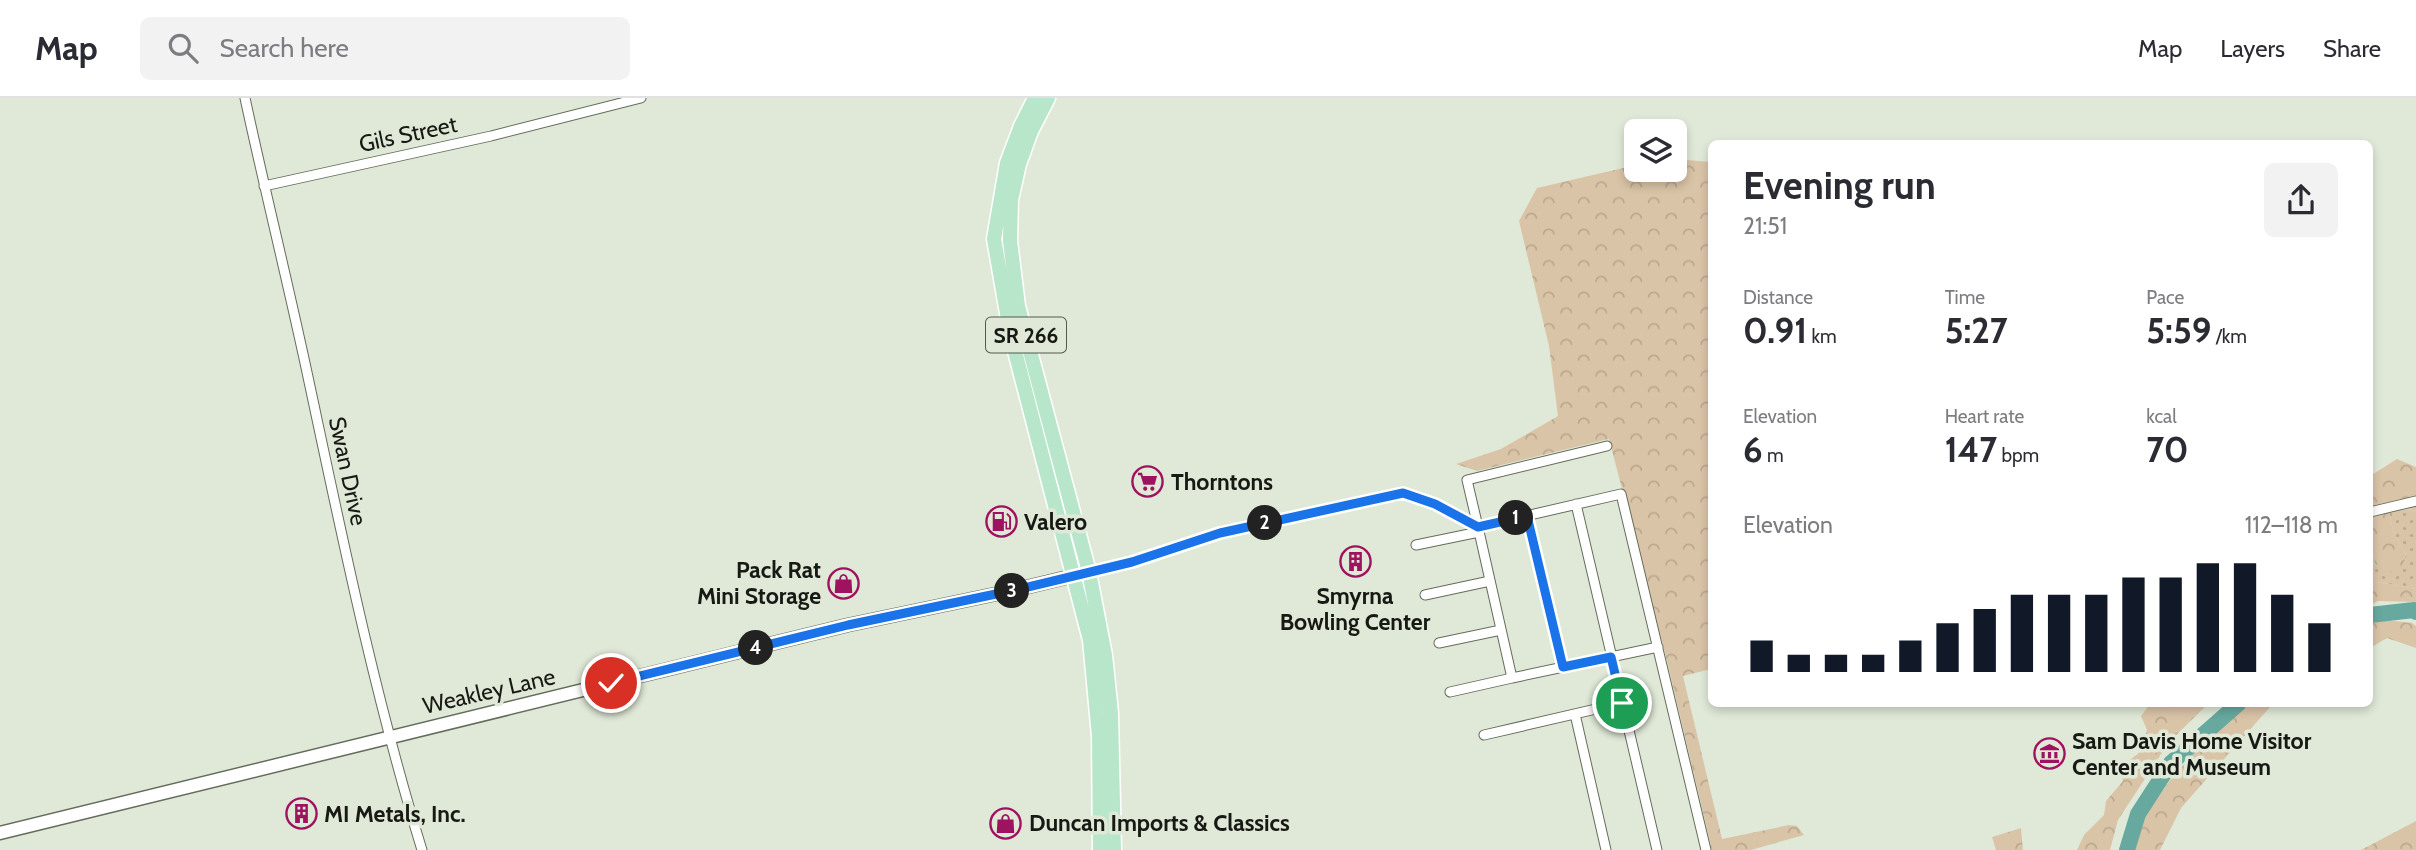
<!DOCTYPE html>
<html lang="en">
<head>
<meta charset="utf-8">
<style>
  body { margin:0; font-family:Cabin,sans-serif; background:#f2f2f3; color:#2b2b33; height:100vh; display:flex; flex-direction:column; font-size:26px; white-space:nowrap }
  * { box-sizing:border-box; margin:0 }
  p { font-size:23px; color:#7c7c81 }
  .icon { flex:none; width:38px; height:38px; fill:none; stroke:currentColor; stroke-width:2; stroke-linecap:round; stroke-linejoin:round }
  .map { position:relative; flex:1; overflow:hidden }
  .panel { position:absolute; left:1708px; top:42px; width:665px; height:567px; display:flex; flex-direction:column; background:#fff; border-radius:10px; box-shadow:0 4px 10px #0003 }
  .panel>* { flex:none }
  .tools { position:absolute; left:1624px; top:21px; display:grid; gap:14px }
  .tools a { display:grid; place-items:center; width:63px; height:63px; border-radius:10px; background:#fff; box-shadow:0 4px 10px #0003; font-size:35px }
  .pin { position:absolute; display:grid; place-items:center; width:60px; height:60px; color:#fff; margin:-30px; border:4px solid #fff; border-radius:50%; box-shadow:0 2px 7px #0007 }
  .km { position:absolute; width:35px; height:35px; margin:-18px; border-radius:50%; background:#222; color:#fff; font-size:19px; line-height:35px; text-align:center }
  .round { display:grid; place-items:center; flex:none; width:74px; height:74px; border-radius:10px; background:#f2f2f3 }
  .overview { display:flex; align-items:center; justify-content:space-between; height:119px; padding:0 35px }
  h1 { font-size:38px; font-weight:700; line-height:52px }
  .figures { display:grid; grid-template-columns:repeat(3,1fr); gap:10px; height:119px; padding:7px 35px }
  .figures div { display:grid; align-content:center }
  .figures b { font-size:35px; font-weight:700 }
  .figures small { font-size:19px; font-weight:400 }
  .figures p { font-size:19px }
  .chart { height:196px; padding:14px 35px }
  .chart p { display:flex; justify-content:space-between }
  .chart svg { width:100%; height:126px; margin-top:7px; stroke:#111827; stroke-width:6 }
  header { display:flex; align-items:center; gap:42px; box-sizing:border-box; height:98px; padding:0 35px; background:#fff; border-bottom:2px solid #e1e1e2 }
  header strong { font-size:33px }
  nav { display:flex; gap:38px; margin-inline-start:auto; font-size:24px }
  .search { width:490px; height:63px; background:#f2f2f3; display:flex; align-items:center; gap:18px; box-sizing:border-box; padding:0 24px; border-radius:10px; color:#7c7c81; font-size:26px }
  .map>svg:first-child { display:block }
  .grass { fill:url(#grass-dots) }
  .forest { fill:url(#forest-crowns) }
  .lines { fill:none; stroke-linecap:round; stroke-linejoin:round }
  .river { stroke:#67a99f; stroke-width:16 }
  .minor-casing { stroke:#646c5c; stroke-width:11 }
  .secondary-casing { stroke:#646c5c; stroke-width:15 }
  .primary-casing { stroke:#fff; stroke-width:17 }
  .minor { stroke:#fff; stroke-width:9 }
  .secondary { stroke:#fff; stroke-width:12 }
  .primary { stroke:#b8e6cb; stroke-width:14 }
  .route-casing { stroke:#fff; stroke-width:14 }
  .route { stroke:#1a73e8; stroke-width:9 }
  .labels { text-anchor:middle; dominant-baseline:central; stroke-width:7; stroke-linejoin:round; paint-order:stroke }
  .shield { fill:#e0e9d7; stroke:#53584e; stroke-width:2 }
  .shield-label { font-size:21px; font-weight:bold; fill:#171a14 }
  .street-label { font-size:23px; fill:#171a14; stroke:#e0e9d7 }
  .poi-label { font-size:23px; font-weight:bold; fill:#171a14; stroke:#e0e9d7; text-anchor:start }
</style>
</head>
<body>
<header>
<strong>Map</strong>
<div class="search"><svg class="icon" aria-label="search" viewBox="0 0 24 24"><circle cx="10" cy="10" r="6"/><path d="M15 15l6 6"/></svg>Search here</div>
<nav><a>Map</a><a>Layers</a><a>Share</a></nav>
</header>
<div class="map">
<svg width="2416" height="752" viewBox="0 0 2416 752">
  <defs>
    <pattern id="grass-dots" width="8" height="8" patternUnits="userSpaceOnUse" patternTransform="scale(1.75)"><rect width="8" height="8" fill="#dac4a7"/><path d="M2 2h.1M6 6h.1" fill="none" stroke="#baa88f" stroke-width="1.8" stroke-linecap="round"/></pattern>
    <pattern id="forest-crowns" width="20" height="18" patternUnits="userSpaceOnUse" patternTransform="scale(1.75)"><rect width="20" height="18" fill="#dac4a7"/><path d="M2 6a3 3 0 1 1 6 0M12 15a3 3 0 1 1 6 0" fill="none" stroke="#baa88f"/></pattern>
  </defs>
  <rect width="100%" height="100%" fill="#e0e9d7"/>
  <path class="grass" d="M2409,411L2416,414V491L2377,484L2370,488V443L2375,467L2406,457L2393,433L2389,413Z"/>
  <path class="forest" d="M1675,61L1711,64V571L1683,578L1722,741L1789,727L1797,728L1804,737L1751,752H1712L1666,559L1609,341L1477,373L1456,366L1501,351L1558,318L1549,248L1519,123L1537,90L1636,67V72H1675Z
    M2397,361L2416,369V414L2399,406L2370,414V378Z
    M2389,413L2393,433L2406,457L2403,468L2390,474L2375,466L2370,443V418Z
    M2377,484L2416,491V504L2378,503L2370,507V488Z
    M2387,522L2412,525L2416,528V550L2387,540L2370,550V525Z
    M2150,606H2208L2169,644L2118,722L2110,752H2077L2084,737L2104,717L2106,703L2123,683L2119,670L2139,655L2147,632L2141,618Z
    M2246,606H2276L2270,609L2181,710L2160,752H2133L2141,723L2171,681L2192,657Z
    M2416,723V752H2361Z
    M2021,730L2023,752H1996L1992,739Z"/>
  <g class="lines">
    <path class="river" d="M2370,517L2414,512L2416,514
      M2127,752L2138,716L2171,665L2238,606"/>
    <defs>
      <path id="minor" d="M245,0C265,93 288,185 308,279C342,438 374,596 422,752
        M264,88L491,38L641,0
        M1607,348L1467,382L1478,429L1621,396L1706,752
        M1576,406L1657,752
        M2370,414L2416,403
        M1527,418L1563,569
        M1416,447L1479,434
        M1089,474L1132,464L1220,435L1403,395L1435,406L1478,429L1512,580L1658,549
        M1425,497L1490,483
        M1439,545L1501,532
        M1450,594L1512,580
        M1575,616L1606,752
        M1484,637L1622,605"/>
      <path id="secondary" d="M0,735L848,527L1015,492L1089,474"/>
      <path id="primary" d="M1035,0L1021,28L1007,65L994,141L1011,238L1090,542L1099,638L1100,752
        M1048,0L1031,33L1019,66L1011,102L1010,143L1018,208L1089,474L1105,557L1111,615L1114,752"/>
    </defs>
    <use href="#minor" class="minor-casing"/>
    <use href="#secondary" class="secondary-casing"/>
    <use href="#primary" class="primary-casing"/>
    <use href="#minor" class="minor"/>
    <use href="#secondary" class="secondary"/>
    <use href="#primary" class="primary"/>
  </g>
  <g class="lines">
    <defs>
      <path id="route" d="M611,585L848,527L1015,492L1132,464L1220,435L1403,395L1435,406L1478,429L1527,418L1563,569L1611,559L1622,605"/>
    </defs>
    <use href="#route" class="route-casing"/>
    <use href="#route" class="route"/>
  </g>
  <defs>
    <symbol id="supermarket-ring" viewBox="-11 -11 22 22"><circle r="9.5" fill="#e0e9d7" stroke="#9e1360" stroke-width="1.5"/><path d="M-6-5.5h2.5l.6 2H6L4.5 2H-2.5L-4.4-4H-6ZM-1.5 3.2a1.3 1.3 0 1 0 .1 0ZM3 3.2a1.3 1.3 0 1 0 .1 0Z" fill="#9e1360"/></symbol>
    <symbol id="fuel-ring" viewBox="-11 -11 22 22"><circle r="9.5" fill="#e0e9d7" stroke="#9e1360" stroke-width="1.5"/><path d="M-5.5-6h7V0h2V4h1.3V-2.5L3-4.5l.8-.8L6-3V5H2.5V1h-1V6h-7ZM-4.2-4.7v3.2H.2V-4.7Z" fill="#9e1360"/></symbol>
    <symbol id="building-ring" viewBox="-11 -11 22 22"><circle r="9.5" fill="#e0e9d7" stroke="#9e1360" stroke-width="1.5"/><path d="M-4-6H4V6H1V3H-1V6H-4ZM-2.5-4.3h1.7v1.8h-1.7ZM.8-4.3h1.7v1.8H.8ZM-2.5-1h1.7V.8h-1.7ZM.8-1h1.7V.8H.8Z" fill="#9e1360"/></symbol>
    <symbol id="shop-ring" viewBox="-11 -11 22 22"><circle r="9.5" fill="#e0e9d7" stroke="#9e1360" stroke-width="1.5"/><path d="M-5-2.5h2.3a2.7 3.5 0 0 1 5.4 0H5L5.5 6h-11ZM-1.5-2.5h3a1.5 2.3 0 0 0-3 0Z" fill="#9e1360"/></symbol>
    <symbol id="museum-ring" viewBox="-11 -11 22 22"><circle r="9.5" fill="#e0e9d7" stroke="#9e1360" stroke-width="1.5"/><path d="M0-6L6-3V-2H-6V-3ZM-5-1h2V3h-2ZM-1-1h2V3h-2ZM3-1h2V3H3ZM-6 4H6V6H-6Z" fill="#9e1360"/></symbol>
  </defs>
  <g fill-rule="evenodd">
    <use href="#supermarket-ring" x="1130" y="366" width="35" height="35"/>
    <use href="#fuel-ring" x="984" y="406" width="35" height="35"/>
    <use href="#building-ring" x="1338" y="446" width="35" height="35"/>
    <use href="#shop-ring" x="826" y="468" width="35" height="35"/>
    <use href="#museum-ring" x="2032" y="638" width="35" height="35"/>
    <use href="#building-ring" x="284" y="698" width="35" height="35"/>
    <use href="#shop-ring" x="988" y="708" width="35" height="35"/>
  </g>
  <g class="labels">
    <rect class="shield" x="986" y="219.5" width="80" height="35" rx="5"/>
    <g class="shield-label">
      <text x="1026" y="237">SR 266</text>
    </g>
    <g class="street-label">
      <text transform="translate(408 36) rotate(-12)">Gils Street</text>
      <text transform="translate(348 373) rotate(78)">Swan Drive</text>
      <text transform="translate(489 593) rotate(-13)">Weakley Lane</text>
    </g>
    <g class="poi-label">
      <text x="1171" y="384">Thorntons</text>
      <text x="1024" y="424">Valero</text>
      <text x="821" y="472" text-anchor="end">Pack Rat<tspan x="821" dy="26">Mini Storage</tspan></text>
      <text x="1355" y="498" text-anchor="middle">Smyrna<tspan x="1355" dy="26">Bowling Center</tspan></text>
      <text x="2072" y="643">Sam Davis Home Visitor<tspan x="2072" dy="26">Center and Museum</tspan></text>
      <text x="324" y="716">MI Metals, Inc.</text>
      <text x="1029" y="725">Duncan Imports &amp; Classics</text>
    </g>
  </g>
</svg>
<div class="tools">
<a><svg class="icon" aria-label="layers" viewBox="0 0 24 24"><path d="M12 4l9 5-9 5-9-5zM3 14l9 5 9-5"/></svg></a>
</div>
<div class="pin" style="left:1622px;top:605px;background:#1e9e55"><svg class="icon" aria-label="arrive" viewBox="0 0 24 24"><path d="M6 21V4h12l-3 4 3 4H6"/></svg></div>
<div class="pin" style="left:611px;top:585px;background:#d93025"><svg class="icon" aria-label="check" viewBox="0 0 24 24"><path d="M5 12l5 5 9-10"/></svg></div>
<b class="km" style="left:1516px;top:420px">1</b>
<b class="km" style="left:1265px;top:425px">2</b>
<b class="km" style="left:1012px;top:493px">3</b>
<b class="km" style="left:756px;top:550px">4</b>
<section class="panel">
<div class="overview"><div><h1>Evening run</h1><p>21:51</p></div><a class="round"><svg class="icon" aria-label="share" viewBox="0 0 24 24"><path d="M12 15V3M7 8l5-5 5 5M5 13v7h14v-7"/></svg></a></div>
<div class="figures">
<div><p>Distance</p><b>0.91<small> km</small></b></div>
<div><p>Time</p><b>5:27</b></div>
<div><p>Pace</p><b>5:59<small> /km</small></b></div>
</div>
<div class="figures">
<div><p>Elevation</p><b>6<small> m</small></b></div>
<div><p>Heart rate</p><b>147<small> bpm</small></b></div>
<div><p>kcal</p><b>70</b></div>
</div>
<div class="chart"><p><span>Elevation</span>112–118 m</p>
<svg viewBox="0 0 160 44" preserveAspectRatio="none"><path d="M5 44V33M15 44V38M25 44V38M35 44V38M45 44V33M55 44V27M65 44V22M75 44V17M85 44V17M95 44V17M105 44V11M115 44V11M125 44V6M135 44V6M145 44V17M155 44V27"/></svg>
</div>
</section>
</div>
</body>
</html>
